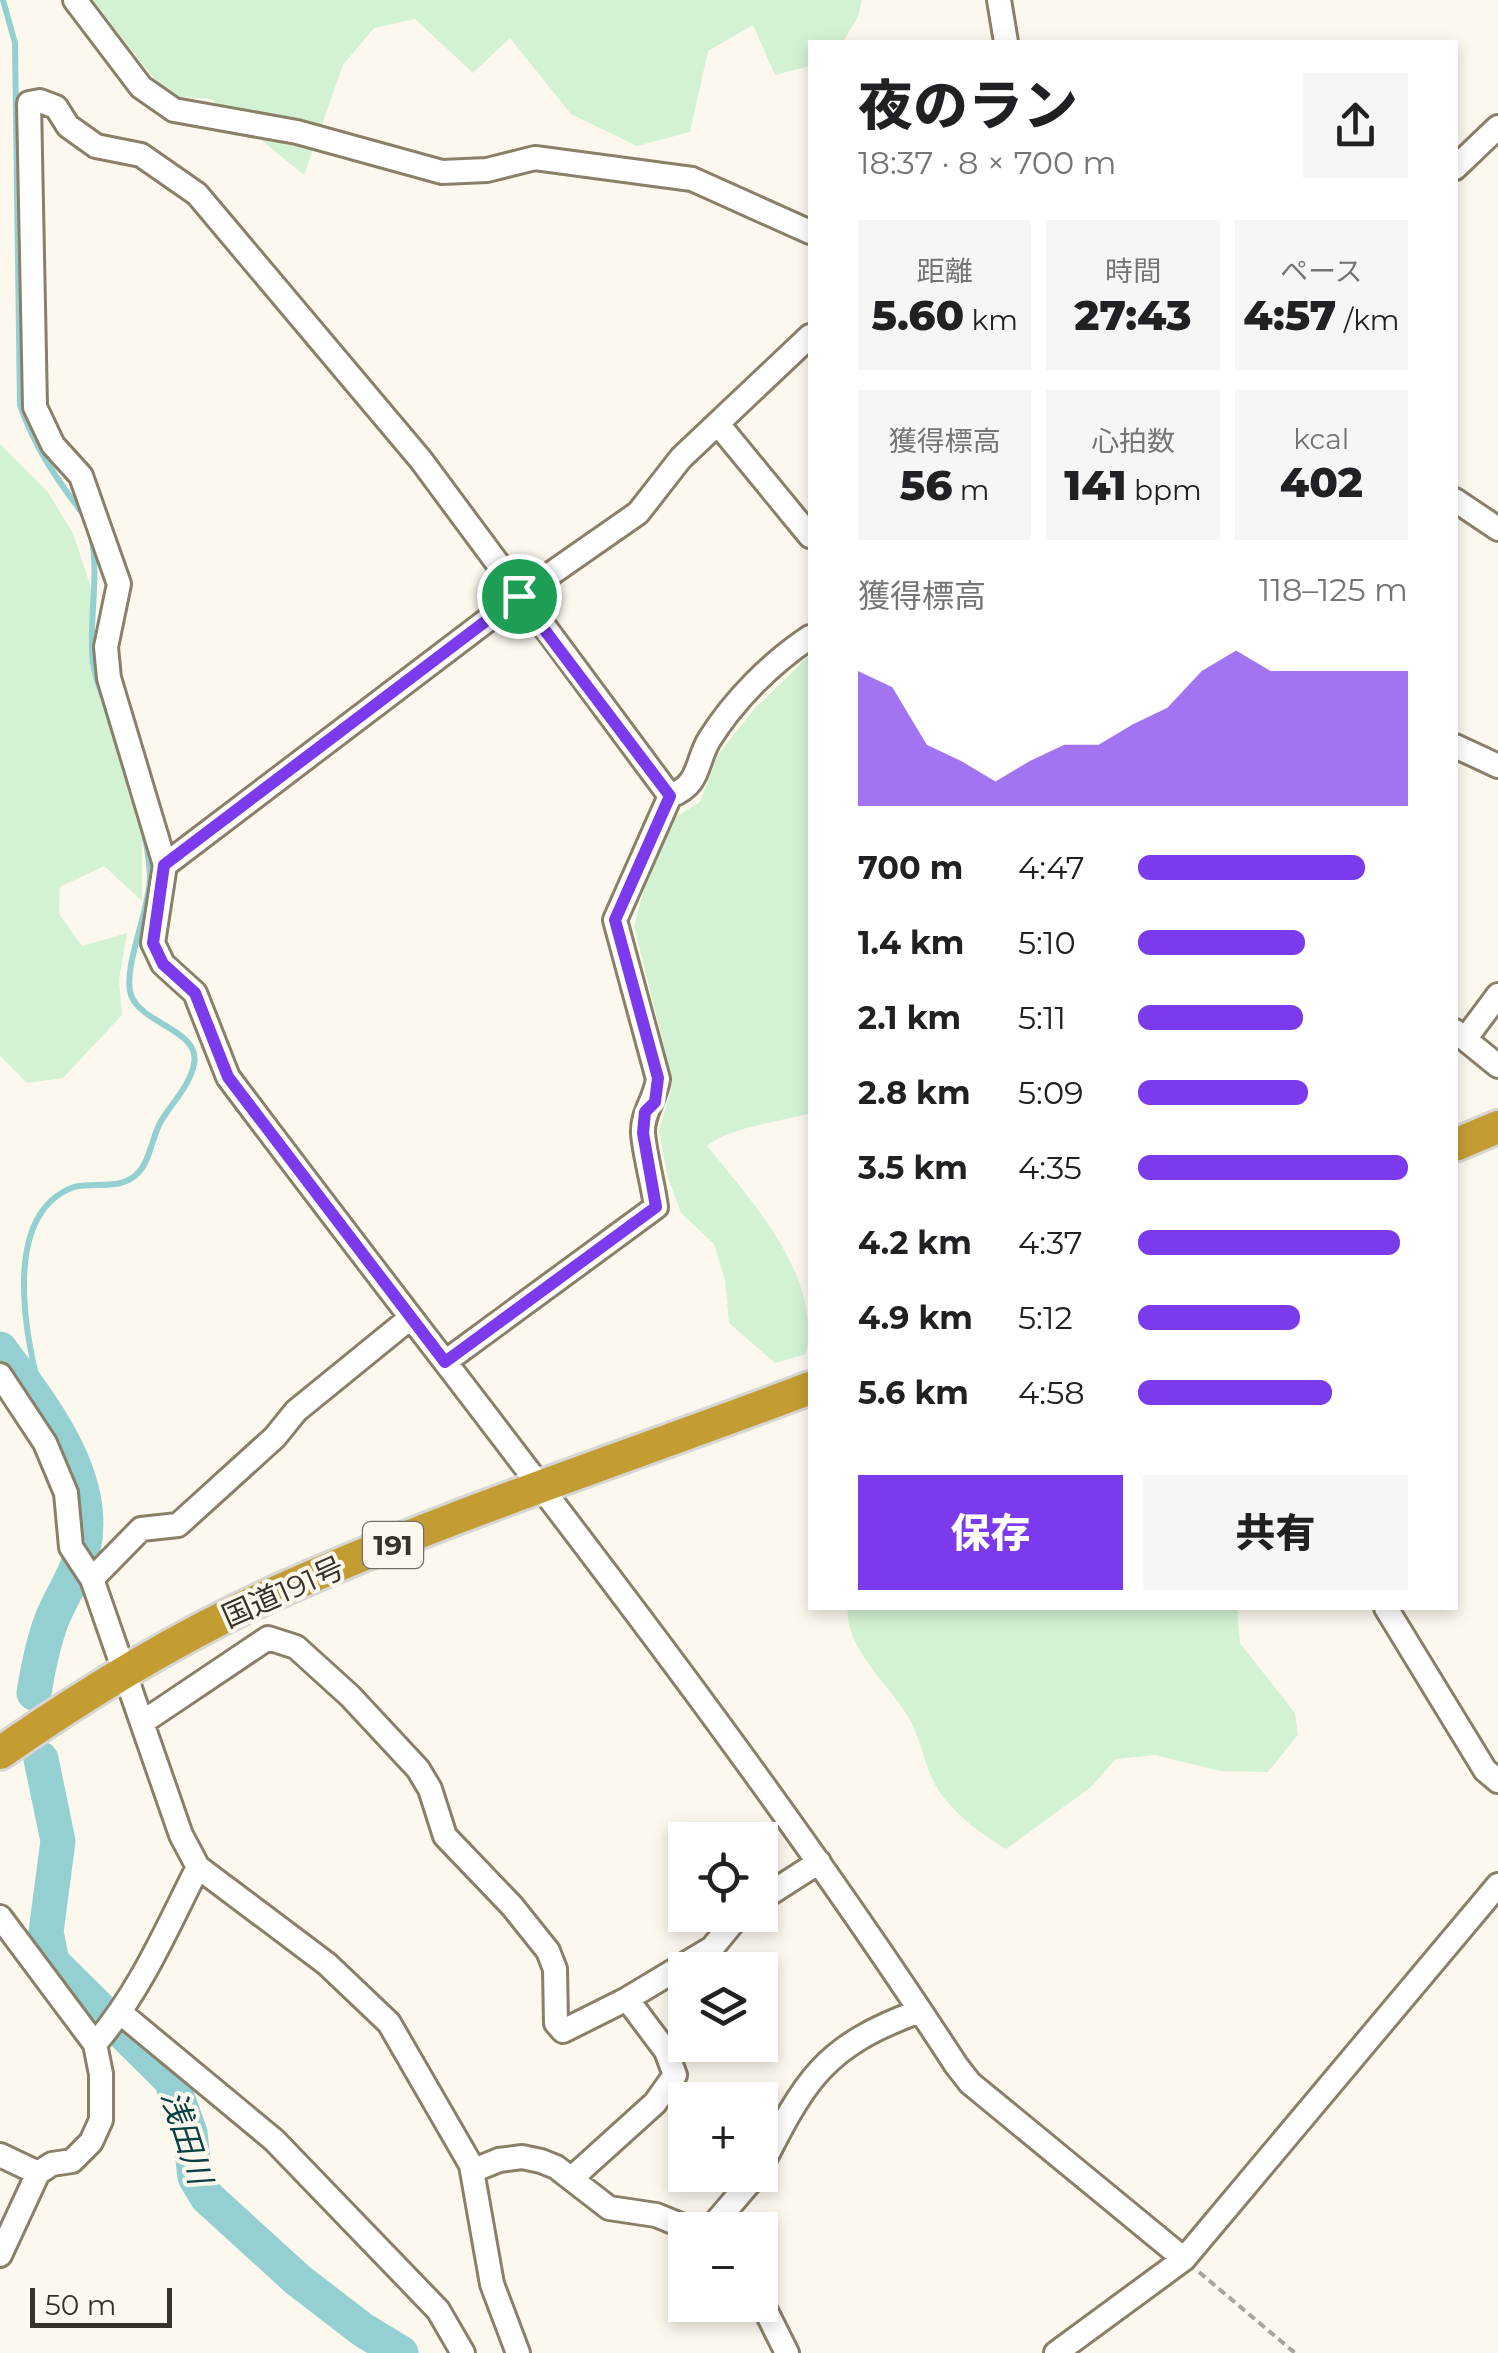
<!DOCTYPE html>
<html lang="ja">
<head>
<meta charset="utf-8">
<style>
  body { margin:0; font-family:Montserrat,"Noto Sans JP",sans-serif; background:#f6f6f6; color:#202124; height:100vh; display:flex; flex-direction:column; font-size:38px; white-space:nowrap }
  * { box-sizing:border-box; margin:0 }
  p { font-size:32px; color:#757577 }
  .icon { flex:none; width:55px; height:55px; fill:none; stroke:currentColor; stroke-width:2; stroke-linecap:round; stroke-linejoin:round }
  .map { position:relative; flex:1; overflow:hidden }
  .panel { position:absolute; left:808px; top:40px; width:650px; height:1570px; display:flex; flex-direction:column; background:#fff; border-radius:0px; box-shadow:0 5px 15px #0003 }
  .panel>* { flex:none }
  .tools { position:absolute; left:668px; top:1822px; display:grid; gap:20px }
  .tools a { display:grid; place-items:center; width:110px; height:110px; border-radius:0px; background:#fff; box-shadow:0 5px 15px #0003; font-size:50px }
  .scale { position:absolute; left:30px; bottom:25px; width:142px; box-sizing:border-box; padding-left:10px; border:5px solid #383329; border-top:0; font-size:28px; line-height:35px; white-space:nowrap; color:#383329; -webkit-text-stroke:8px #fdf8ee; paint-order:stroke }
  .pin { position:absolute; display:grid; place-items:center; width:85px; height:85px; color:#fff; margin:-42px; border:5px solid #fff; border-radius:50%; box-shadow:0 2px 10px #0007 }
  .round { display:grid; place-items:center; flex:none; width:105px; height:105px; border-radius:0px; background:#f6f6f6 }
  .headline { display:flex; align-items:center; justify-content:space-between; height:170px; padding:0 50px }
  h1 { font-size:55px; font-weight:800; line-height:75px }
  .metrics { display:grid; grid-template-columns:repeat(3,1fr); gap:15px; height:170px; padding:10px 50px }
  .metrics div { display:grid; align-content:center; border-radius:0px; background:#f6f6f6; text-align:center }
  .metrics b { font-size:42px; font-weight:800 }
  .metrics small { font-size:28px; font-weight:400 }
  .metrics p { font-size:28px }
  .chart { height:280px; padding:20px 50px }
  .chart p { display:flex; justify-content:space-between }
  .chart svg { width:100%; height:180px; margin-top:10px; fill:#7c3aed; opacity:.7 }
  .cta { display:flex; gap:20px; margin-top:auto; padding:20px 50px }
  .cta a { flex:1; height:115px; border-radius:0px; background:#7c3aed; color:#fff; font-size:40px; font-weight:800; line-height:115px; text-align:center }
  .cta a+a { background:#f6f6f6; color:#202124 }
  ul { padding:0 50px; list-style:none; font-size:32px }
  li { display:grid; grid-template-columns:160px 120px 1fr; align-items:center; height:75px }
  li i { height:25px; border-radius:12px; background:#7c3aed }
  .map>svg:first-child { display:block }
  .green { fill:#d3f2d4 }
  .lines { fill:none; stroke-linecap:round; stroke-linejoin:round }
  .stream { stroke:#94d0d2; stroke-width:6 }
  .river { stroke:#94d0d2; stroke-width:35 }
  .minor-casing { stroke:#8a7f67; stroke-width:28 }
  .highway-casing { stroke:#d7d6d4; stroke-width:38 }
  .path { stroke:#aaa59b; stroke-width:4; stroke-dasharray:8 5; stroke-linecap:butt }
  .minor { stroke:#fff; stroke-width:22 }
  .highway { stroke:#c39d32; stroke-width:32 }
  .route-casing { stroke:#fff; stroke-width:20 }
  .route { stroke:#7c3aed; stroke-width:12 }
  .labels { text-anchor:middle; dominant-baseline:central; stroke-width:8; stroke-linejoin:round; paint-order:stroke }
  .shield { fill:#fdf8ee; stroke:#736e64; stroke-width:2.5 }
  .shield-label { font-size:28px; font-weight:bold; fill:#383329 }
  .street-label { font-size:30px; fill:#383329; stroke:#fdf8ee }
  .water-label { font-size:32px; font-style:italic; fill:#084144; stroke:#fdf8ee }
</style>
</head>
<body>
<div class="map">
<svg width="1498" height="2353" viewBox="0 0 1498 2353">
  <rect width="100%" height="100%" fill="#fdf8ee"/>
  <path class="green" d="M92,0H862L858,17L843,42H810V66L775,75L753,25L708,51L690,132L637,146L571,114L510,38L473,73L415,19L374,28L343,65L304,175L211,99L168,96Z
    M0,444L47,491L73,533L95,600L90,665L142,834V901L104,866L60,887L59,914L82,946L127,933L119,979L122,1015L63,1078L27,1083L0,1056Z
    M810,655V1113C780,1122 728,1127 707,1146C752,1201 822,1277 806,1354L775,1363L729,1323L725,1280L714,1244L681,1213L668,1178L659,1131L671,1090L667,1058L634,926L644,889L674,818L700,802L717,756L755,708Z
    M848,1608H1237L1240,1643L1295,1713L1298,1735L1268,1772L1220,1771L1155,1755L1116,1759L1091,1787L1006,1849C981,1834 959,1818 941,1794C924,1771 922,1738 907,1715C889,1686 843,1644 848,1608Z"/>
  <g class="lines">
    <path class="stream" d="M3,0L15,43L20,405C35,448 56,478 83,514
      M46,1412C24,1339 0,1214 74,1187C96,1182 122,1191 139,1172C150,1160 152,1138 160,1123C170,1105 190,1086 194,1064C201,1030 141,1024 131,995C122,969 150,910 150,876C148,823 120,758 106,707C102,693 95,678 93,663C88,620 100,578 91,535"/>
    <path class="river" d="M0,1349C40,1403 100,1477 83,1549C77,1574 62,1595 52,1619C43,1643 38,1668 34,1693
      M41,1759L58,1841L46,1932L52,1962L171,2080L190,2133L195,2177L207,2197L298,2280L363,2330L401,2353"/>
    <defs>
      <path id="minor" d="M75,0L141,87L174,110L297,132L442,172L487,170L535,158L692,179L810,232
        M999,0L1006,42
        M1455,168L1498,127
        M718,424L810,536
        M1455,500L1498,529
        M1455,746L1498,766
        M670,796L421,460L197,194L141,155L96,146L68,126L56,107L40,101L29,103L35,407L53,445L81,476L119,584L106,647L109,678L165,865L153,943L163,964L195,993L228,1077C473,1404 733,1722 956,2065L970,2083L1184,2259
        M165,865L519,596L638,513L681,458L810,336
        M1455,1031L1498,1066
        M1466,1038L1498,995
        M445,1362L656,1207C653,1183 645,1157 643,1133C642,1113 655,1100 658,1079L615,920L670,796C701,784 695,764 709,740C734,700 771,663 810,637
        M0,1375L45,1443L66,1493L71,1547L92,1579L181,1835L198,1867L327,1964L389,2023L471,2165L492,2284L518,2353
        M92,1579L141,1529L178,1525L275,1437L296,1411L409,1319
        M1386,1608L1485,1770L1498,1781
        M143,1722L268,1638L296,1647L350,1696L418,1769L430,1789L445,1836L512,1906L548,1951L555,1969L556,2023L563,2031L627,1999L712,1948L739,1915
        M760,1900L819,1862
        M0,1917L95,2044L101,2074V2120L91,2142L72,2161L52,2164L38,2173L0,2255
        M122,2014L274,2140L438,2310L463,2353
        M95,2044C140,1992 167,1928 198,1867
        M0,2155L38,2173
        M760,2169C805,2080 823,2046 920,2011
        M472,2171L499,2160L522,2157L541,2161L556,2167L609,2208L656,2215L693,2230
        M572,2178L655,2103L675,2075L666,2051L627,1999
        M709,2230L756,2175
        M760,2299L787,2353
        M1056,2353L1184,2259L1498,1885"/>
      <path id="highway" d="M1455,1145L1498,1127
        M0,1753C92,1689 187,1631 290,1586C459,1511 637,1454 810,1388"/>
    </defs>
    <use href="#minor" class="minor-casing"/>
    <use href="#highway" class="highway-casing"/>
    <path class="path" d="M1199,2272L1295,2353"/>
    <use href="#minor" class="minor"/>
    <use href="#highway" class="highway"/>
  </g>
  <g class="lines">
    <defs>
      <path id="route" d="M519,596L670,796L615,920L658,1078L655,1102L645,1112L643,1133L656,1207L445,1362L228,1077L195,993L163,964L153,943L164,865Z"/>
    </defs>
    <use href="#route" class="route-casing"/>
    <use href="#route" class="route"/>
  </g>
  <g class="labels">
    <rect class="shield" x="363" y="1522" width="60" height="46" rx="8"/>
    <g class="shield-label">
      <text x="393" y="1545">191</text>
    </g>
    <g class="street-label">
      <text transform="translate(283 1592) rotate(-24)">国道191号</text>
    </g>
    <g class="water-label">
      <text transform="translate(187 2137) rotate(72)">浅田川</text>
    </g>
  </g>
</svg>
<div class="tools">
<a><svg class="icon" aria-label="locate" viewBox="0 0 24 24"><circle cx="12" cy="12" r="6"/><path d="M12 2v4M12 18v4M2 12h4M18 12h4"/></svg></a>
<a><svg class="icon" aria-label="layers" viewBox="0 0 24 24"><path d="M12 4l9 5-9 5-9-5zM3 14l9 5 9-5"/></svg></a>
<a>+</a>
<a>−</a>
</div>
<div class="scale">50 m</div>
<div class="pin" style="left:519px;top:596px;background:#1e9e55"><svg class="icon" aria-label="arrive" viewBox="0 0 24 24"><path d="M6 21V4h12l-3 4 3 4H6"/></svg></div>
<section class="panel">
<div class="headline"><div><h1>夜のラン</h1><p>18:37 · 8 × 700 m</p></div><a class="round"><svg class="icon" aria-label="share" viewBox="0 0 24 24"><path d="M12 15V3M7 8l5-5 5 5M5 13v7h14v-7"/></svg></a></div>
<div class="metrics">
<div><p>距離</p><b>5.60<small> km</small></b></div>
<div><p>時間</p><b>27:43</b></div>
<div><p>ペース</p><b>4:57<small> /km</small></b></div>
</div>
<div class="metrics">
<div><p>獲得標高</p><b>56<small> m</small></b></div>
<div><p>心拍数</p><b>141<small> bpm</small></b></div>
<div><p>kcal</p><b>402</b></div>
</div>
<div class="chart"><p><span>獲得標高</span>118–125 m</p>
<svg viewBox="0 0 160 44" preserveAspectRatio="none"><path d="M0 44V11L10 15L20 29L30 33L40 38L50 33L60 29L70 29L80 24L90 20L100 11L110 6L120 11L130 11L140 11L150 11L160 11V44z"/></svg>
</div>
<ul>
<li><b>700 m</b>4:47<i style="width:84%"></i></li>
<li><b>1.4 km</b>5:10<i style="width:62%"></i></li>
<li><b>2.1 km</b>5:11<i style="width:61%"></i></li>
<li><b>2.8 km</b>5:09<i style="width:63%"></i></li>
<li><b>3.5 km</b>4:35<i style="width:100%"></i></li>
<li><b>4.2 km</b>4:37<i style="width:97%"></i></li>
<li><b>4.9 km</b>5:12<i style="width:60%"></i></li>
<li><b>5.6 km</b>4:58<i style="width:72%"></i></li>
</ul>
<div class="cta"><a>保存</a><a>共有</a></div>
</section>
</div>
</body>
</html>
